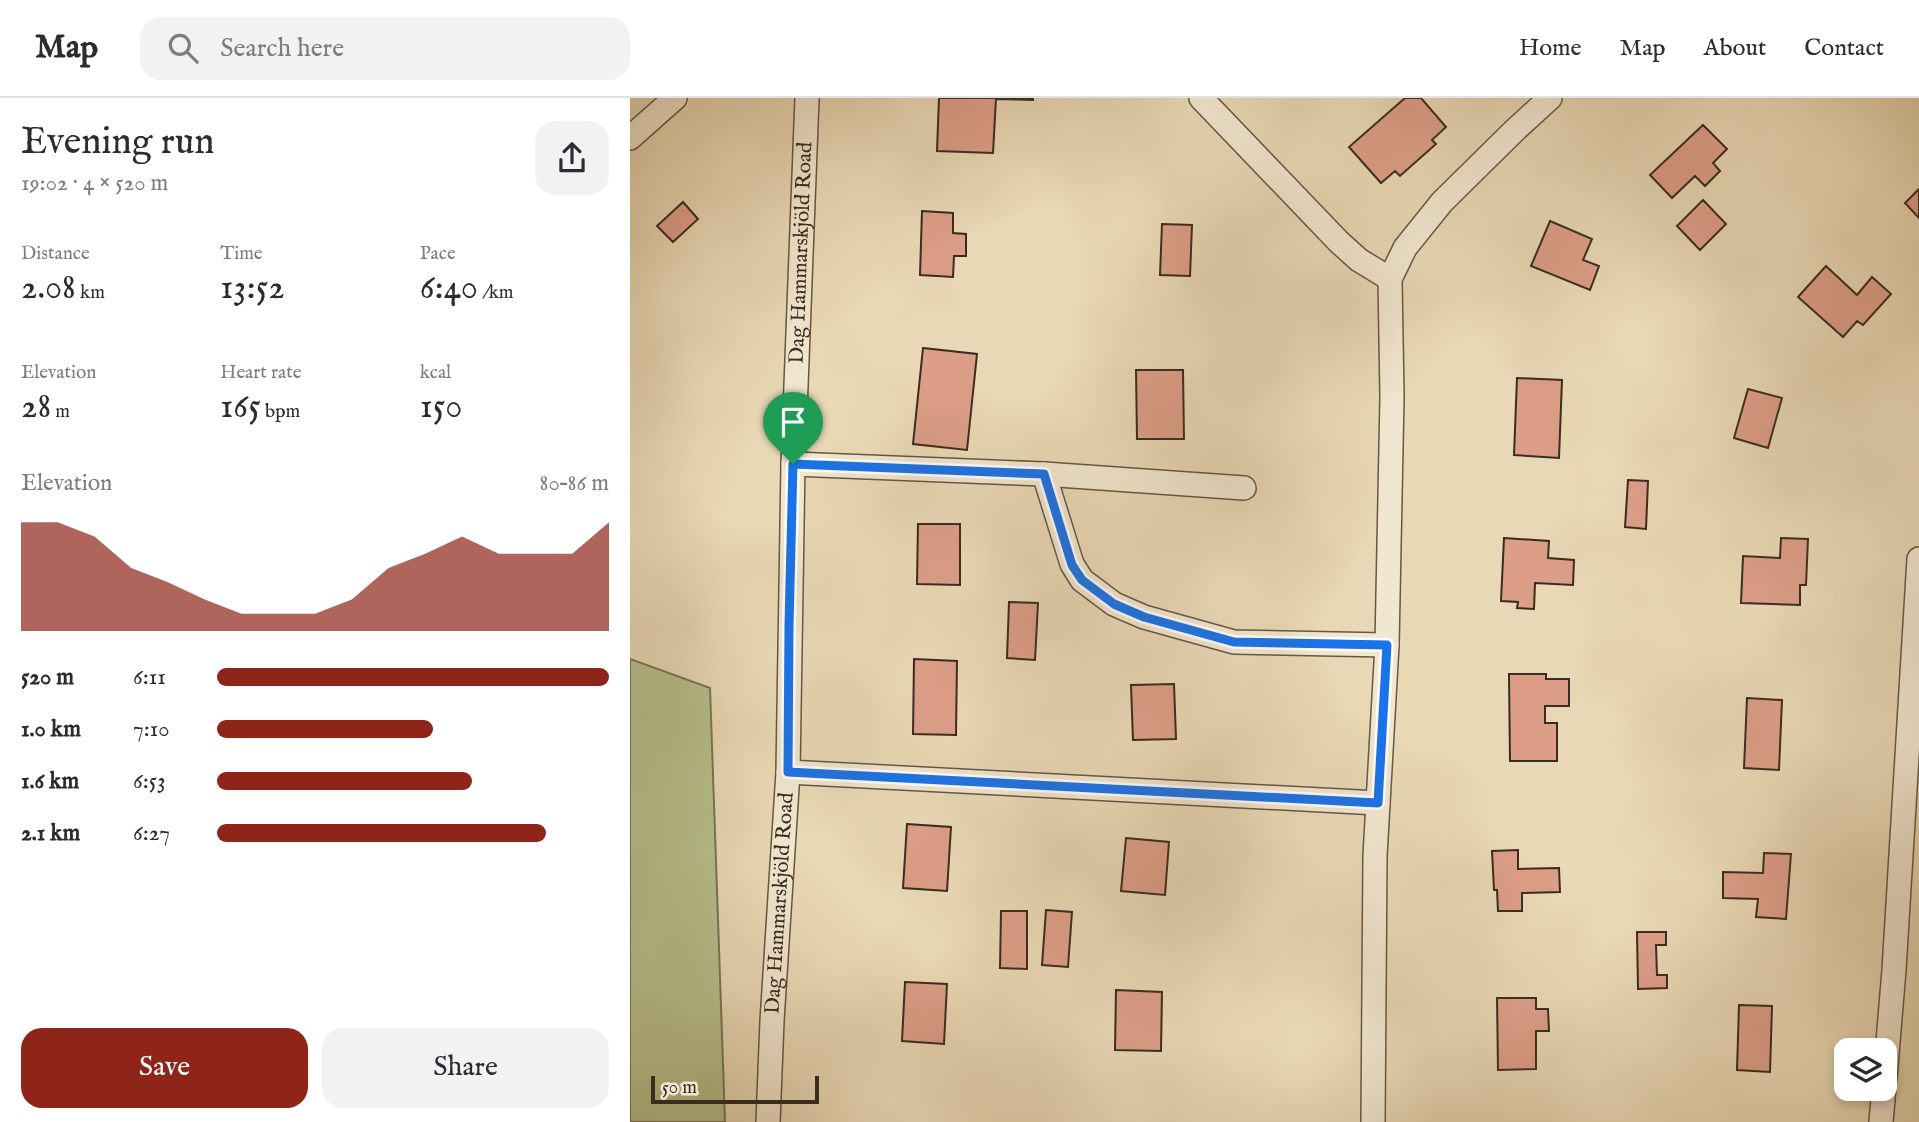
<!DOCTYPE html>
<html lang="en">
<head>
<meta charset="utf-8">
<style>
  body { margin:0; font-family:"IM FELL English",serif; background:#f2f2f3; color:#2b2b33; height:100vh; display:flex; flex-direction:column; font-size:26px; white-space:nowrap }
  * { box-sizing:border-box; margin:0 }
  p { font-size:23px; color:#7c7c81 }
  .icon { flex:none; width:38px; height:38px; fill:none; stroke:currentColor; stroke-width:2; stroke-linecap:round; stroke-linejoin:round }
  .map { position:relative; flex:1; overflow:hidden }
  .details { display:flex; flex-direction:column; background:#fff; width:630px }
  .details>* { flex:none }
  .controls { position:absolute; left:1204px; top:940px; display:grid; gap:14px }
  .controls a { display:grid; place-items:center; width:63px; height:63px; border-radius:14px; background:#fff; box-shadow:0 4px 10px #0003; font-size:35px }
  .scale { position:absolute; left:21px; bottom:18px; width:168px; box-sizing:border-box; padding-left:7px; border:4px solid #3a2c20; border-top:0; font-size:19px; line-height:24px; white-space:nowrap; color:#3a2c20; -webkit-text-stroke:5px #f1e6cf; paint-order:stroke }
  .pin { position:absolute; display:grid; place-items:center; width:60px; height:60px; color:#fff; margin:-72px -30px; border-radius:50% 50% 50% 0; rotate:-45deg; box-shadow:0 0 7px #0007 }
  .pin .icon { rotate:45deg }
  .round { display:grid; place-items:center; flex:none; width:74px; height:74px; border-radius:21px; background:#f2f2f3 }
  .head { display:flex; align-items:center; justify-content:space-between; height:119px; padding:0 21px }
  h1 { font-size:38px; font-weight:600; line-height:52px }
  .figures { display:grid; grid-template-columns:repeat(3,1fr); gap:10px; height:119px; padding:7px 21px }
  .figures div { display:grid; align-content:center }
  .figures b { font-size:35px; font-weight:600 }
  .figures small { font-size:19px; font-weight:400 }
  .figures p { font-size:19px }
  .chart { height:196px; padding:14px 21px }
  .chart p { display:flex; justify-content:space-between }
  .chart svg { width:100%; height:126px; margin-top:7px; fill:#8f2418; opacity:.7 }
  .button { display:flex; gap:14px; margin-top:auto; padding:14px 21px }
  .button a { flex:1; height:80px; border-radius:21px; background:#8f2418; color:#fff; font-size:28px; font-weight:600; line-height:80px; text-align:center }
  .button a+a { background:#f2f2f3; color:#2b2b33 }
  ul { padding:0 21px; list-style:none; font-size:23px }
  li { display:grid; grid-template-columns:112px 84px 1fr; align-items:center; height:52px }
  li i { height:18px; border-radius:9px; background:#8f2418 }
  header { display:flex; align-items:center; gap:42px; box-sizing:border-box; height:98px; padding:0 35px; background:#fff; border-bottom:2px solid #e1e1e2 }
  header strong { font-size:33px }
  nav { display:flex; gap:38px; margin-inline-start:auto; font-size:24px }
  .search { width:490px; height:63px; background:#f2f2f3; display:flex; align-items:center; gap:18px; box-sizing:border-box; padding:0 24px; border-radius:21px; color:#7c7c81; font-size:26px }
  main { display:flex; flex:1; min-height:0 }
  .map>svg:first-child { display:block }
  .green { fill:#b7be8d; stroke:#787556; stroke-width:2 }
  .building { fill:#dd9e88; stroke:#3a2c20; stroke-width:2 }
  .lines { fill:none; stroke-linecap:round; stroke-linejoin:round }
  .street-casing { stroke:#665745; stroke-width:26 }
  .street { stroke:#f1e6cf; stroke-width:23 }
  .route-casing { stroke:#fff; stroke-width:14 }
  .route { stroke:#1a73e8; stroke-width:9 }
  .labels { text-anchor:middle; dominant-baseline:central; stroke-width:5; stroke-linejoin:round; paint-order:stroke }
  .street-label { font-size:21px; fill:#3a2c20; stroke:#f1e6cf }
</style>
</head>
<body>
<header>
<strong>Map</strong>
<div class="search"><svg class="icon" aria-label="search" viewBox="0 0 24 24"><circle cx="10" cy="10" r="6"/><path d="M15 15l6 6"/></svg>Search here</div>
<nav><a>Home</a><a>Map</a><a>About</a><a>Contact</a></nav>
</header>
<main>
<section class="details">
<div class="head"><div><h1>Evening run</h1><p>19:02 · 4 × 520 m</p></div><a class="round"><svg class="icon" aria-label="share" viewBox="0 0 24 24"><path d="M12 15V3M7 8l5-5 5 5M5 13v7h14v-7"/></svg></a></div>
<div class="figures">
<div><p>Distance</p><b>2.08<small> km</small></b></div>
<div><p>Time</p><b>13:52</b></div>
<div><p>Pace</p><b>6:40<small> /km</small></b></div>
</div>
<div class="figures">
<div><p>Elevation</p><b>28<small> m</small></b></div>
<div><p>Heart rate</p><b>165<small> bpm</small></b></div>
<div><p>kcal</p><b>150</b></div>
</div>
<div class="chart"><p><span>Elevation</span>80–86 m</p>
<svg viewBox="0 0 160 44" preserveAspectRatio="none"><path d="M0 44V6L10 6L20 11L30 22L40 27L50 33L60 38L70 38L80 38L90 33L100 22L110 17L120 11L130 17L140 17L150 17L160 6V44z"/></svg>
</div>
<ul>
<li><b>520 m</b>6:11<i style="width:100%"></i></li>
<li><b>1.0 km</b>7:10<i style="width:55%"></i></li>
<li><b>1.6 km</b>6:53<i style="width:65%"></i></li>
<li><b>2.1 km</b>6:27<i style="width:84%"></i></li>
</ul>
<div class="button"><a>Save</a><a>Share</a></div>
</section>
<div class="map">
<svg width="1289" height="1024" viewBox="0 0 1289 1024">
  <rect width="100%" height="100%" fill="#e9d8b5"/>
  <filter id="stains"><feTurbulence type="fractalNoise" baseFrequency=".00286" numOctaves="4"/><feColorMatrix values="0 0 0 0 .2 0 0 0 0 .09 0 0 0 0 .02 0 0 0 .5 -.17"/></filter>
  <radialGradient id="worn" r=".72"><stop offset=".6" stop-color="#630" stop-opacity="0"/><stop offset="1" stop-color="#630" stop-opacity=".3"/></radialGradient>
  <path class="green" d="M0,561L80,590L95,1024H0Z"/>
  <path class="building" d="M309,0H403V2L366,1L363,55L307,53Z
    M775,0H791L816,29L802,42L806,46L770,78L765,73L751,85L719,49Z
    M1073,27L1097,51L1083,65L1090,73L1075,88L1065,78L1042,100L1020,77Z
    M1289,91V120L1275,105Z
    M1073,102L1096,126L1070,152L1047,128Z
    M53,104L68,121L43,144L27,128Z
    M292,113L323,115V135L336,136V158H324L323,179L290,177Z
    M920,123L962,141L953,162L969,168L960,192L901,168Z
    M532,126L562,127L560,178L530,177Z
    M1196,168L1227,197L1242,179L1261,196L1233,227L1227,223L1213,239L1168,199Z
    M293,250L347,256L337,352L283,346Z
    M506,272H553L554,341H507Z
    M887,280L932,282L929,360L884,357Z
    M1118,291L1152,300L1138,350L1104,340Z
    M998,382L1018,383L1016,431L995,429Z
    M288,426H330V487L287,486Z
    M874,440L919,443L918,460L944,462L943,487L905,485L904,511L887,510L888,504L871,503Z
    M1151,440L1178,441L1176,487H1170V507L1111,505L1113,458L1150,460Z
    M379,504L408,505L405,562L377,560Z
    M284,561L327,563L326,637L283,636Z
    M879,576H916V581H939V608H915V625H927V663H880Z
    M544,586L546,641L503,642L501,587Z
    M1117,600L1152,602L1149,672L1114,670Z
    M277,726L321,729L317,793L273,790Z
    M496,740L539,744L535,797L491,793Z
    M888,752V771L929,770L930,794L892,795V813H868L867,792H864L862,753Z
    M1134,755L1161,756L1156,821L1126,819L1128,801L1093,800V774L1133,775Z
    M416,812L442,814L438,869L412,867Z
    M371,813H397V871L370,870Z
    M1007,834H1036V847H1026L1027,877H1037V890L1008,891Z
    M275,884L317,886L314,946L272,943Z
    M486,892L532,894L531,953L485,952Z
    M867,900H906V911H918L919,933H906V971L868,972Z
    M1109,907L1142,908L1140,974L1107,972Z"/>
  <g class="lines">
    <defs>
      <g id="street">
        <path d="M571,0L709,144L729,162L760,181"/>
        <path d="M0,40L45,0"/>
        <path d="M163,366L414,376L614,390"/>
        <path d="M414,376L442,466L452,482L484,506L514,519L604,544L757,547"/>
        <path d="M158,674L748,705"/>
        <path d="M1255,980L1264,872L1289,461"/>
        <path id="s1" d="M138,1024L142,923L158,674L163,366L177,0"/>
        <path d="M743,1024L745,758L757,547L762,299L760,181L775,150L812,104L885,32L920,0"/>
        <path d="M1251,1024L1254,990"/>
      </g>
    </defs>
    <use href="#street" class="street-casing"/>
    <use href="#street" class="street"/>
  </g>
  <g class="lines">
    <defs>
      <path id="route" d="M163,366L414,376L442,467L452,482L484,506L514,519L604,544L757,547L748,705L158,674L159,527Z"/>
    </defs>
    <use href="#route" class="route-casing"/>
    <use href="#route" class="route"/>
  </g>
  <g class="labels">
    <g class="street-label">
      <text stroke="none"><textPath href="#s1" startOffset="870">Dag Hammarskjöld Road</textPath></text>
      <text stroke="none"><textPath href="#s1" startOffset="219">Dag Hammarskjöld Road</textPath></text>
    </g>
  </g>
  <rect width="100%" height="100%" filter="url(#stains)"/>
  <rect width="100%" height="100%" fill="url(#worn)"/>
</svg>
<div class="controls">
<a><svg class="icon" aria-label="layers" viewBox="0 0 24 24"><path d="M12 4l9 5-9 5-9-5zM3 14l9 5 9-5"/></svg></a>
</div>
<div class="scale">50 m</div>
<div class="pin" style="left:163px;top:366px;background:#1e9e55"><svg class="icon" aria-label="arrive" viewBox="0 0 24 24"><path d="M6 21V4h12l-3 4 3 4H6"/></svg></div>
</div>
</main>
</body>
</html>
